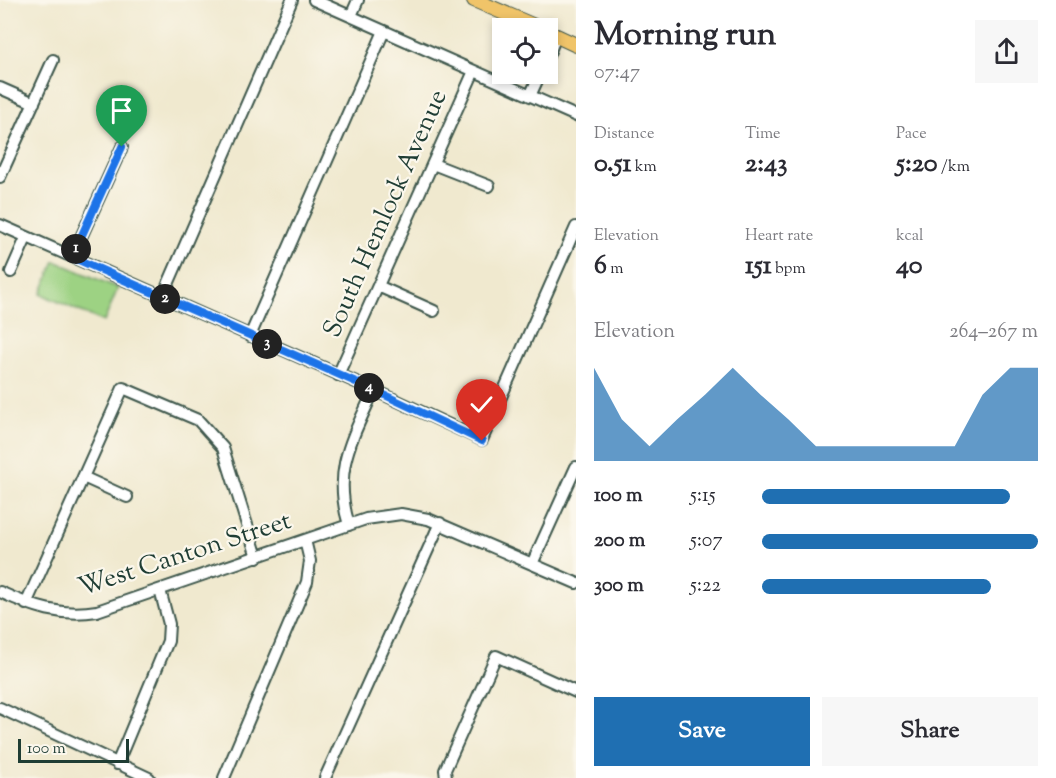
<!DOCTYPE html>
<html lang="en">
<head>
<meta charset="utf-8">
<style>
  body { margin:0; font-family:"Sorts Mill Goudy",serif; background:#f7f7f7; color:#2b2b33; height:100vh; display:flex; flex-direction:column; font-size:22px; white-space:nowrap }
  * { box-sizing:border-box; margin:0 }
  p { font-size:20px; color:#7c7c81 }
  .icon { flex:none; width:33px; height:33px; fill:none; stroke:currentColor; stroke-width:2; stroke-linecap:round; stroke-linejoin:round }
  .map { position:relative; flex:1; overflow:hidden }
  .panel { display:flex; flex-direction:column; background:#fff; width:480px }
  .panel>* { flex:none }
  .controls { position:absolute; left:492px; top:18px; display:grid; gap:12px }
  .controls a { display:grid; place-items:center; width:66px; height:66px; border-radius:0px; background:#fff; box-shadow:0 3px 9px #0003; font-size:30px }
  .scale { position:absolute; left:18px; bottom:15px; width:111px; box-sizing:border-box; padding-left:6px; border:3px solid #1f3d34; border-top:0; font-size:16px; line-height:21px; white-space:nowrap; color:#1f3d34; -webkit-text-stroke:4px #fbf7ec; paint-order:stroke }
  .pin { position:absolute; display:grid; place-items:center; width:51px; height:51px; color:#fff; margin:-62px -26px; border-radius:50% 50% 50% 0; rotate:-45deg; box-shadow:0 0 6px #0007 }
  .pin .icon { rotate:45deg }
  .km { position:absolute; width:30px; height:30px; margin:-15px; border-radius:50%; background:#222; color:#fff; font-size:16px; line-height:30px; text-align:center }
  .round { display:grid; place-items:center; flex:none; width:63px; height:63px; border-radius:0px; background:#f7f7f7 }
  .headline { display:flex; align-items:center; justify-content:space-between; height:102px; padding:0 18px }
  h1 { font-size:33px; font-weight:700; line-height:45px }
  .figures { display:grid; grid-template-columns:repeat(3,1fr); gap:9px; height:102px; padding:6px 18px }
  .figures div { display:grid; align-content:center }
  .figures b { font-size:26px; font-weight:700 }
  .figures small { font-size:16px; font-weight:400 }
  .figures p { font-size:16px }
  .chart { height:168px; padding:12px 18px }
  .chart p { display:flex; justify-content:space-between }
  .chart svg { width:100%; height:108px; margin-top:6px; fill:#1f6fb2; opacity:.7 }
  .primary-button { display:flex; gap:12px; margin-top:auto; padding:12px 18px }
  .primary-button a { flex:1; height:69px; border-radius:0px; background:#1f6fb2; color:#fff; font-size:24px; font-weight:700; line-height:69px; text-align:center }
  .primary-button a+a { background:#f7f7f7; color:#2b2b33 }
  ul { padding:0 18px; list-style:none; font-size:20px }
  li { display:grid; grid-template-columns:96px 72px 1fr; align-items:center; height:45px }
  li i { height:15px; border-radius:8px; background:#1f6fb2 }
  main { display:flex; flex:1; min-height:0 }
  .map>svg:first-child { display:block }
  .green { fill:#9dd283; stroke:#5e885c; stroke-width:1.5 }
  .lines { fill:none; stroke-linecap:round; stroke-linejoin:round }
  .minor-casing { stroke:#3e574b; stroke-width:14 }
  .major-casing { stroke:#3e574b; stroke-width:16 }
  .minor { stroke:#fff; stroke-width:10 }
  .major { stroke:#f0c469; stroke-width:14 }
  .route-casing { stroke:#fff; stroke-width:12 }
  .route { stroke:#1a73e8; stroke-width:8 }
  .labels { text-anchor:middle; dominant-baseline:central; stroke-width:4.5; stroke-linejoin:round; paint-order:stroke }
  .street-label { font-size:26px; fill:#1f3d34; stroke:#fbf7ec }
</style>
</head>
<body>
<main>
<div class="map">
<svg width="576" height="778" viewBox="0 0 576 778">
  <rect width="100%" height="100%" fill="#fbf7ec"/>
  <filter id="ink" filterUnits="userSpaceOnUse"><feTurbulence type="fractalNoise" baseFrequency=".0167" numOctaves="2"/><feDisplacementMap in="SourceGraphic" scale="12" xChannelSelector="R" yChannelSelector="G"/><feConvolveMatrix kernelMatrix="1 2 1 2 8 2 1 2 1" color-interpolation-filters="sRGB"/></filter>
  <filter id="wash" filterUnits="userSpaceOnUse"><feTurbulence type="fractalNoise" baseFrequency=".008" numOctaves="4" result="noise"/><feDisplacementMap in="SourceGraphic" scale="24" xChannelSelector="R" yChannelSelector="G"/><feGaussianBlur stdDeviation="1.35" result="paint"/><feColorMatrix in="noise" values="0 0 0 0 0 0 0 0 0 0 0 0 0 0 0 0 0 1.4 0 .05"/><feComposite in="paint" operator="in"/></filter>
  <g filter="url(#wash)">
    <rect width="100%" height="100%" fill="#f0e9cf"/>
    <path class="green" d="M55,261L118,288L104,322L41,294Z"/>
  </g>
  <g filter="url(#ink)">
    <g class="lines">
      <defs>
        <path id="minor" d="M314,0L576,116
          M351,16L358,0
          M548,56L556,36
          M0,88L34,103
          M530,96L540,74
          M433,164L489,186
          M0,177L53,60
          M0,225L374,390L482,440L576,227
          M72,257L122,147
          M11,272L26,238
          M378,286L434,311
          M162,298L292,0
          M250,336L384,31
          M338,375L474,71
          M83,477L127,497
          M349,525C332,470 352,439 374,390
          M532,564L576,467
          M0,592C33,607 61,617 97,611L366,519L401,514L428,519L576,583
          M26,604L123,388L198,420L223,448L257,557
          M0,708L149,778
          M117,764L168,641L169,624L160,590
          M224,778L307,582L310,561L305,540
          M325,778L440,523
          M446,778L445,770L496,656L576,692"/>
        <path id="major" d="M474,0L539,28
          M548,32L576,45"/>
      </defs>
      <use href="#minor" class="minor-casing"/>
      <use href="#major" class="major-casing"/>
      <use href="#minor" class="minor"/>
      <use href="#major" class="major"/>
    </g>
  </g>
  <g class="lines" filter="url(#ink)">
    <defs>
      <path id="route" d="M122,147L72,257L374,390L482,441"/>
    </defs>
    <use href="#route" class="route-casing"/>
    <use href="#route" class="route"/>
  </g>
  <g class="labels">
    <g class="street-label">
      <text transform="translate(386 214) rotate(-66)">South Hemlock Avenue</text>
      <text transform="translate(185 555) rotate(-18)">West Canton Street</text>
    </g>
  </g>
</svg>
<div class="controls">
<a><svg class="icon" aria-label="locate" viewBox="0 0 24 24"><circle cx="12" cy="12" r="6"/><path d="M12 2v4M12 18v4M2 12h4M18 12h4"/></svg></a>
</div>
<div class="scale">100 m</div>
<div class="pin" style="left:122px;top:147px;background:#1e9e55"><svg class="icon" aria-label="arrive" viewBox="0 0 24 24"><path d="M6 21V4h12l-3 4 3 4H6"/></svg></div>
<div class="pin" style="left:482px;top:441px;background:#d93025"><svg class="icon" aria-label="check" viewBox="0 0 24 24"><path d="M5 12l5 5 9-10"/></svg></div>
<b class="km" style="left:76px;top:249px">1</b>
<b class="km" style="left:165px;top:299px">2</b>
<b class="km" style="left:267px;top:344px">3</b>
<b class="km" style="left:369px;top:388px">4</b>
</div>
<section class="panel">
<div class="headline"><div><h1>Morning run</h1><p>07:47</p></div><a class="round"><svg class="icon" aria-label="share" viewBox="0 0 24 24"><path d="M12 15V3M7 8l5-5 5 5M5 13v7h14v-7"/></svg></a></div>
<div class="figures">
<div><p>Distance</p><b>0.51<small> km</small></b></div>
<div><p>Time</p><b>2:43</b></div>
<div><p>Pace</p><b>5:20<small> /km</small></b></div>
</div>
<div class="figures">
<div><p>Elevation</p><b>6<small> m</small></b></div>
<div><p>Heart rate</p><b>151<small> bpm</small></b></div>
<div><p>kcal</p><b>40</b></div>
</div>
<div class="chart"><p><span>Elevation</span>264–267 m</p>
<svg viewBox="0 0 160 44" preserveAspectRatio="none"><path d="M0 44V6L10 27L20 38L30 27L40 17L50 6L60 17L70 27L80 38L90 38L100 38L110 38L120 38L130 38L140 17L150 6L160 6V44z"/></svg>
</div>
<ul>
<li><b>100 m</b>5:15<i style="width:90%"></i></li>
<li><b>200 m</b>5:07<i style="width:100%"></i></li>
<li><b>300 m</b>5:22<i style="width:83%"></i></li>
</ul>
<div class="primary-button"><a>Save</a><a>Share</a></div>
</section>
</main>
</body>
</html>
